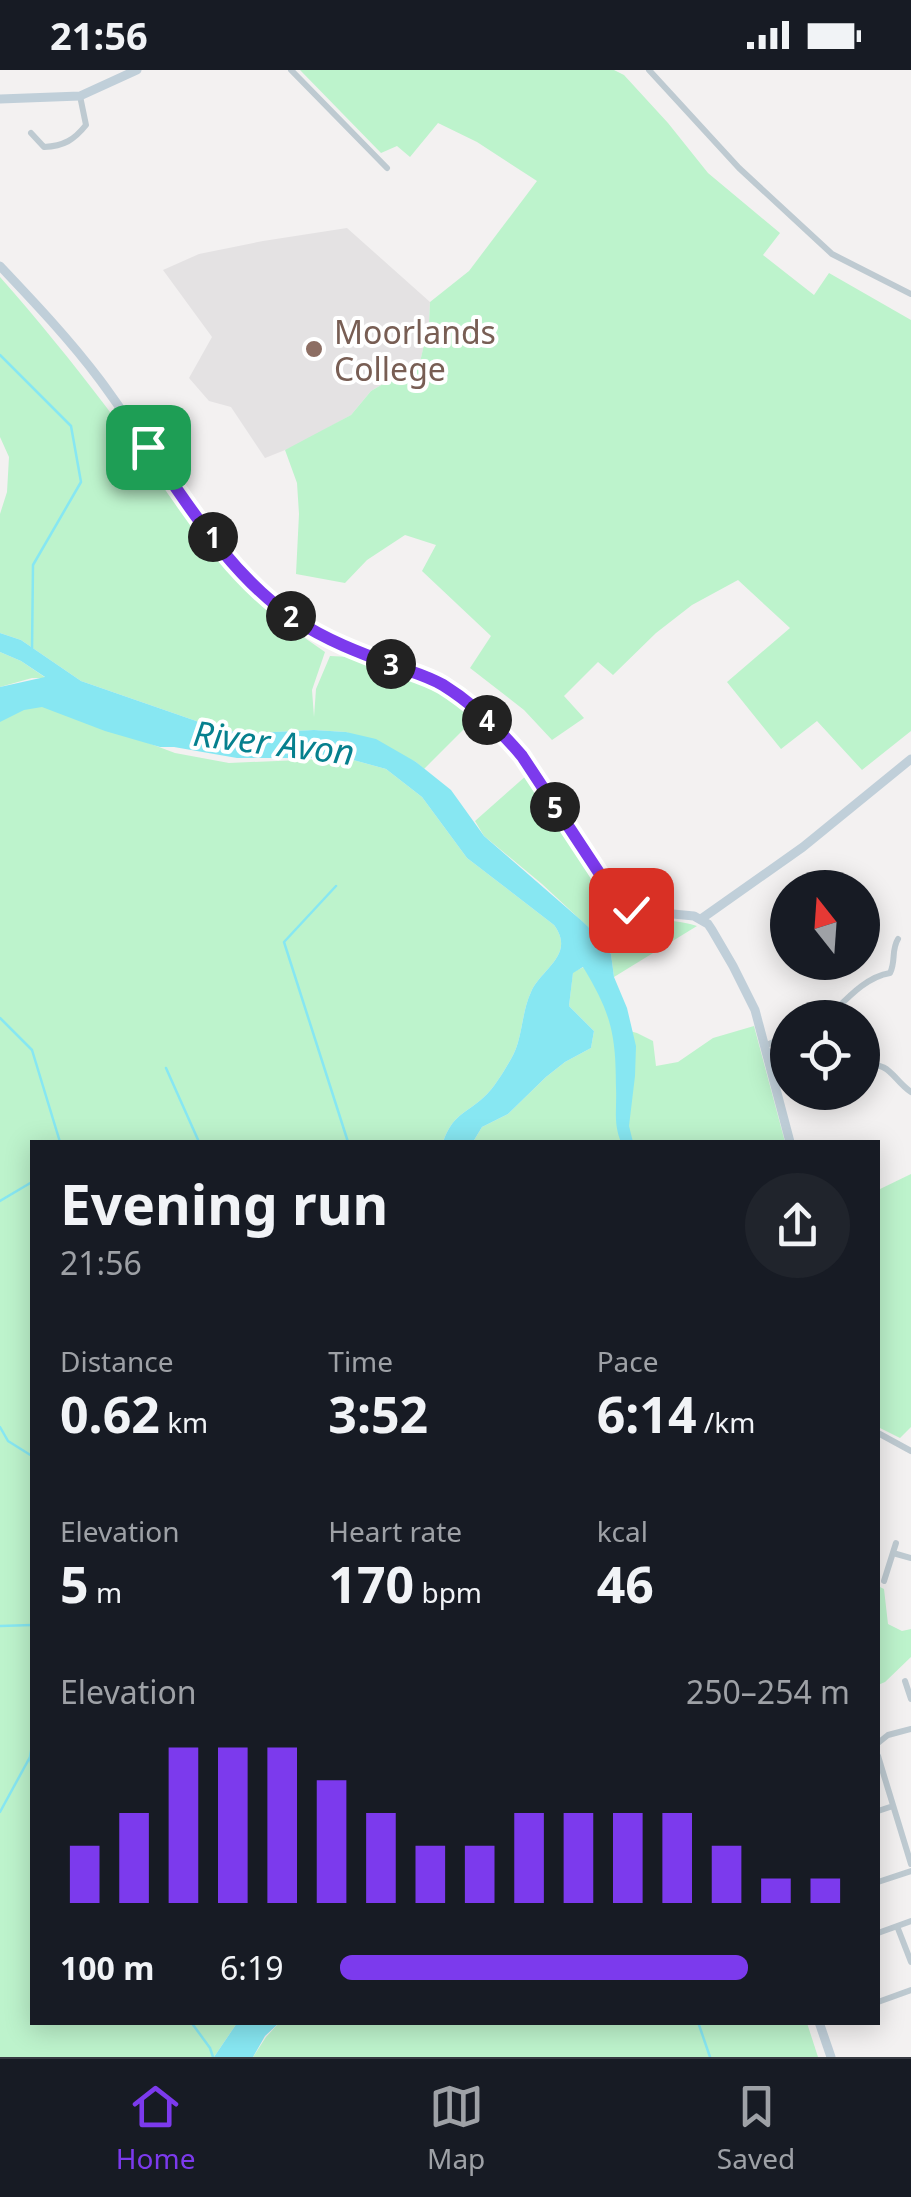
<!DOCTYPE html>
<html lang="en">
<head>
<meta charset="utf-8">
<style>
  body { margin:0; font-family:"Noto Sans",sans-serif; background:#20242c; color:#f1f3f6; height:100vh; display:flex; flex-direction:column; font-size:38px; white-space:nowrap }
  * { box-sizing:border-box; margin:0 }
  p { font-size:32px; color:#9ea1a6 }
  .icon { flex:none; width:55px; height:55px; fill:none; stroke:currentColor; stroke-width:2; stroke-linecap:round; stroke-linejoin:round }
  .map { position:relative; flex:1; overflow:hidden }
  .side { position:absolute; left:30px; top:1070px; width:850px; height:885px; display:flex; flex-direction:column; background:#171b24; border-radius:0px; box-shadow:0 5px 25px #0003 }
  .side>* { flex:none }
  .needle { width:65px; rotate:343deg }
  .buttons { position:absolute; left:770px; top:800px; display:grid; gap:20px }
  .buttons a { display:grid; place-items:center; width:110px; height:110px; border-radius:50%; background:#171b24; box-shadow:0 5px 25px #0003; font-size:50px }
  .pin { position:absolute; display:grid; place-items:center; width:85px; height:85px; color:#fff; margin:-42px; border-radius:20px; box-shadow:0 5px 15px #0006 }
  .km { position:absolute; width:50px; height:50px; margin:-25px; border-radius:50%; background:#222; color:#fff; font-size:28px; line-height:50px; text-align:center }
  .round { display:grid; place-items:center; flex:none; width:105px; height:105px; border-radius:52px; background:#20242c }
  .overview { display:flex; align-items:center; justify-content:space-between; height:170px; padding:0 30px }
  h1 { font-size:55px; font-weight:700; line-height:75px }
  .metrics { display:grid; grid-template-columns:repeat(3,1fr); gap:15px; height:170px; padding:10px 30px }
  .metrics div { display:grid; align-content:center }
  .metrics b { font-size:50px; font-weight:700 }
  .metrics small { font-size:28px; font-weight:400 }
  .metrics p { font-size:28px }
  .chart { height:280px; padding:20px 30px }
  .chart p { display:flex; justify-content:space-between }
  .chart svg { width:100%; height:180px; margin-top:10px; stroke:#7c3aed; stroke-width:6 }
  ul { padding:0 30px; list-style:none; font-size:32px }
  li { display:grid; grid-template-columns:160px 120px 1fr; align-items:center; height:75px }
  li i { height:25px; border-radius:12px; background:#7c3aed }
  .status { display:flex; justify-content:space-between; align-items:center; height:70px; padding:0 50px; background:#171b24; direction:ltr }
  .status svg { height:28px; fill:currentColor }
  .dock { display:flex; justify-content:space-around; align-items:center; height:140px; border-top:2px solid #363941; background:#171b24; font-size:28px; color:#9ea1a6 }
  .dock a { display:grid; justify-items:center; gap:5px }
  .dock .active { color:#7c3aed }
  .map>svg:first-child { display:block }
  .education { fill:#e4e2e3 }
  .green { fill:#bdf3cc }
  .water { fill:#87e7f2 }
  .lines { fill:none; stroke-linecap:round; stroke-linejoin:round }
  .stream { stroke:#87e7f2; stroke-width:2.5 }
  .street { stroke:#becad1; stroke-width:6 }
  .secondary { stroke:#c0cfd9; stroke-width:9 }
  .route-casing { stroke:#fff; stroke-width:20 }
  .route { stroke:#7c3aed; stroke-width:12 }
  .education-dot { fill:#8d6e63; stroke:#fff; stroke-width:4 }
  .labels { text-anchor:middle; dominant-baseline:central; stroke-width:8; stroke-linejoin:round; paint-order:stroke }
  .education-label { font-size:32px; fill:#785e54; stroke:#fff; text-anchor:start }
  .water-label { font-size:35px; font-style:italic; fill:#06808e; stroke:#fff }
</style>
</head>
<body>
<div class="status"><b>21:56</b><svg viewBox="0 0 49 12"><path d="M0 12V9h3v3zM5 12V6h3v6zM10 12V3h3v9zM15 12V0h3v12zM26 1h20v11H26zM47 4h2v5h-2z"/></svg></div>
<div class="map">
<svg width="911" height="1987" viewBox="0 0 911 1987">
  <rect width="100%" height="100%" fill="#f3f1f1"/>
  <path class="education" d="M347,158L430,232L429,253L420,292L371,321L351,345L295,376L265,388L231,337L209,331L189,308L212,267L163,200L199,184L263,171Z"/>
  <path class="green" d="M300,0H614L624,5L668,53L708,103L780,163L763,185L814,225L829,203L911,250V661L862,700L817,651L781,679L727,612L790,558L738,510L692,535L656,563L613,605L598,592L564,626L584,648L552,670L524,640L470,598L491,566L422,501L436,475L405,465L367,490L345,513L296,504L299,444L297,413L285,380L351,345L371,321L420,292L429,253L430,232L469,201L537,111L477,72L438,53L410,87L397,76L381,83Z
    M0,207C37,249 73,293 107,338C155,403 201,473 259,530C279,550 302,566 325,582L312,620L314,647L316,619L330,586C385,587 433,614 476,647L424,699L416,692L346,662L314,660L252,663L225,661L81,611L21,570L0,563V444L7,422L9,387L0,367Z
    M0,582L21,591L46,608H32L0,617Z
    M36,631L175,683L229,693L346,688L386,699L422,727L467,788L554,855C576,885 541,899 531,922C521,943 523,969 511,989C504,1001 494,1018 484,1027C464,1045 453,1044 443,1072H32V1952L237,1953L214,1987H0V648Z
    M527,705L615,833C644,854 665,846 697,856L614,907L611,884L600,868L542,814L484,766L475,751Z
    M584,897L605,934L611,956L637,963L653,971L656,996L678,992L713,968L754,956L785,1072H473L482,1057L508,1044L546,1007L565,992L591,978L594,961L569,936L573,902Z
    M911,1104V1357L900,1368L878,1357V1120Z
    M878,1516L884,1519L888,1554L902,1561L911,1559V1587L885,1612L878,1615Z
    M280,1952L807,1953L818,1987H253L266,1967Z"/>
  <path class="water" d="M0,563L21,570L81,611L225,661L252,663L314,660L346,662L376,669L416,692L451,720L484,766L582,851L600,868L611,884L614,907L627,938L636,976L635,1006L629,1056L633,1072H621C613,1053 617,1038 616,1018C616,964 611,943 583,897L573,903L569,936L594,961L591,978L565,992L546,1007L508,1044L482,1057L473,1072H443C453,1044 464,1045 484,1027C494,1018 504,1001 511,989C523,969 521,943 531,922C541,899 576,885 554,855L467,788L422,727L386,699L346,688H237L174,677H160L105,661L42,637L24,640L0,652V617L45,607L21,591L0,582Z
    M237,1953H279L265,1966L253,1987H214Z"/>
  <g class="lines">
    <path class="stream" d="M0,285L71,356L81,412L33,495L32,580
      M336,816L284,872L348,1072
      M0,948L32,980L60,1072
      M166,998L199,1072
      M0,1131L32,1112
      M0,1357L8,1371L32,1386
      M0,1556L32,1555
      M32,1675L30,1687L32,1699
      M0,1742L30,1687
      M191,1952L210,1978L213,1987
      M698,1952L710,1987"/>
    <path class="street" d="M291,0L387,98
      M649,0L739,98L832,184L911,224
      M31,63L44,77C64,76 74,70 86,55L80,26
      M827,948C846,930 865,907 890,903C896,892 891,880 898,869
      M764,976L788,966
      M862,995C891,991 892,1009 911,1022
      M878,1363L911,1381
      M893,1483L911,1488
      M884,1511L896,1473
      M905,1611L911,1629
      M878,1673L888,1665L911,1659
      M878,1686L911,1794
      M878,1741L893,1736
      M878,1812L911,1801
      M897,1856L911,1892
      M878,1863L911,1851
      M878,1932L911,1920"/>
    <path class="secondary" d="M0,29L80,26L137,0
      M0,196C35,233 70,270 100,310C157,387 205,475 279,537C325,576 383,586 436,612C467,626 500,660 522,686L617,830L631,840L694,846L708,854L712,860L733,896L755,940L790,1072
      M701,849L803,777L911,689
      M819,1952L831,1987"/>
  </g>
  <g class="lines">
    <defs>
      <path id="route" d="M148,377C190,438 233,508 296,550C326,570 360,583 393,595C409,601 428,606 443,615C472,633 500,660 522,686L617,830L631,840"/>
    </defs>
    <use href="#route" class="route-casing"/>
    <use href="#route" class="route"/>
  </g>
  <circle class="education-dot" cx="314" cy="279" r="10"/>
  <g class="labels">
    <g class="education-label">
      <text x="334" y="261">Moorlands<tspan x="334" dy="37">College</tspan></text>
    </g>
    <g class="water-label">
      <text transform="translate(274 672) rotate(7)">River Avon</text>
    </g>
  </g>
</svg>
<div class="buttons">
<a><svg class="needle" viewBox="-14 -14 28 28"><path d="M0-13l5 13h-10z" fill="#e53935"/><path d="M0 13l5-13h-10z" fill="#9ea1a6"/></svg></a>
<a><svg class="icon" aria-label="locate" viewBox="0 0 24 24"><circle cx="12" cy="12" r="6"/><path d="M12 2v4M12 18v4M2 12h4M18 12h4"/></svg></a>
</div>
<div class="pin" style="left:148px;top:377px;background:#1e9e55"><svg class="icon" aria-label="arrive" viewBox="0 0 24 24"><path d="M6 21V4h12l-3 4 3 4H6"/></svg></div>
<div class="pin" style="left:631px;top:840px;background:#d93025"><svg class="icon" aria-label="check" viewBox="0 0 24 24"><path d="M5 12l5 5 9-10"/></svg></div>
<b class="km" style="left:213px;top:467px">1</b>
<b class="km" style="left:291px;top:546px">2</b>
<b class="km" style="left:391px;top:594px">3</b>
<b class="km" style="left:487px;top:650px">4</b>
<b class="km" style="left:555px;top:737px">5</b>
<section class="side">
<div class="overview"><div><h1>Evening run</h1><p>21:56</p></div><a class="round"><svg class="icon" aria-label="share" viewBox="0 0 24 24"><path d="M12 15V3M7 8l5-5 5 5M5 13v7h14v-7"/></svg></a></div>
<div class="metrics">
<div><p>Distance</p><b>0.62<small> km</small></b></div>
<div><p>Time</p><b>3:52</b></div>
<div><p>Pace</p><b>6:14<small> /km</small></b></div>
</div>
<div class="metrics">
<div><p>Elevation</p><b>5<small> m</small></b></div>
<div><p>Heart rate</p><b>170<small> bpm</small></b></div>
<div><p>kcal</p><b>46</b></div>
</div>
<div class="chart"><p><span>Elevation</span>250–254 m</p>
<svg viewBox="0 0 160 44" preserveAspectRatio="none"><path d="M5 44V30M15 44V22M25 44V6M35 44V6M45 44V6M55 44V14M65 44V22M75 44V30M85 44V30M95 44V22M105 44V22M115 44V22M125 44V22M135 44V30M145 44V38M155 44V38"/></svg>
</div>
<ul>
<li><b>100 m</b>6:19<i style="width:80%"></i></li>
</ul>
</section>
</div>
<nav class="dock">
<a class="active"><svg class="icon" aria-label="home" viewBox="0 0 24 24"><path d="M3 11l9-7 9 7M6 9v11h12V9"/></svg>Home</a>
<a><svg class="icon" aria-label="map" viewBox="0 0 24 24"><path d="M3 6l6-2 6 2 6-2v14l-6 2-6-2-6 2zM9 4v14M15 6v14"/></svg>Map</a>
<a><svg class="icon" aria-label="saved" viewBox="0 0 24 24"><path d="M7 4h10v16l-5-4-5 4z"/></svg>Saved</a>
</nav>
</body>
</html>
